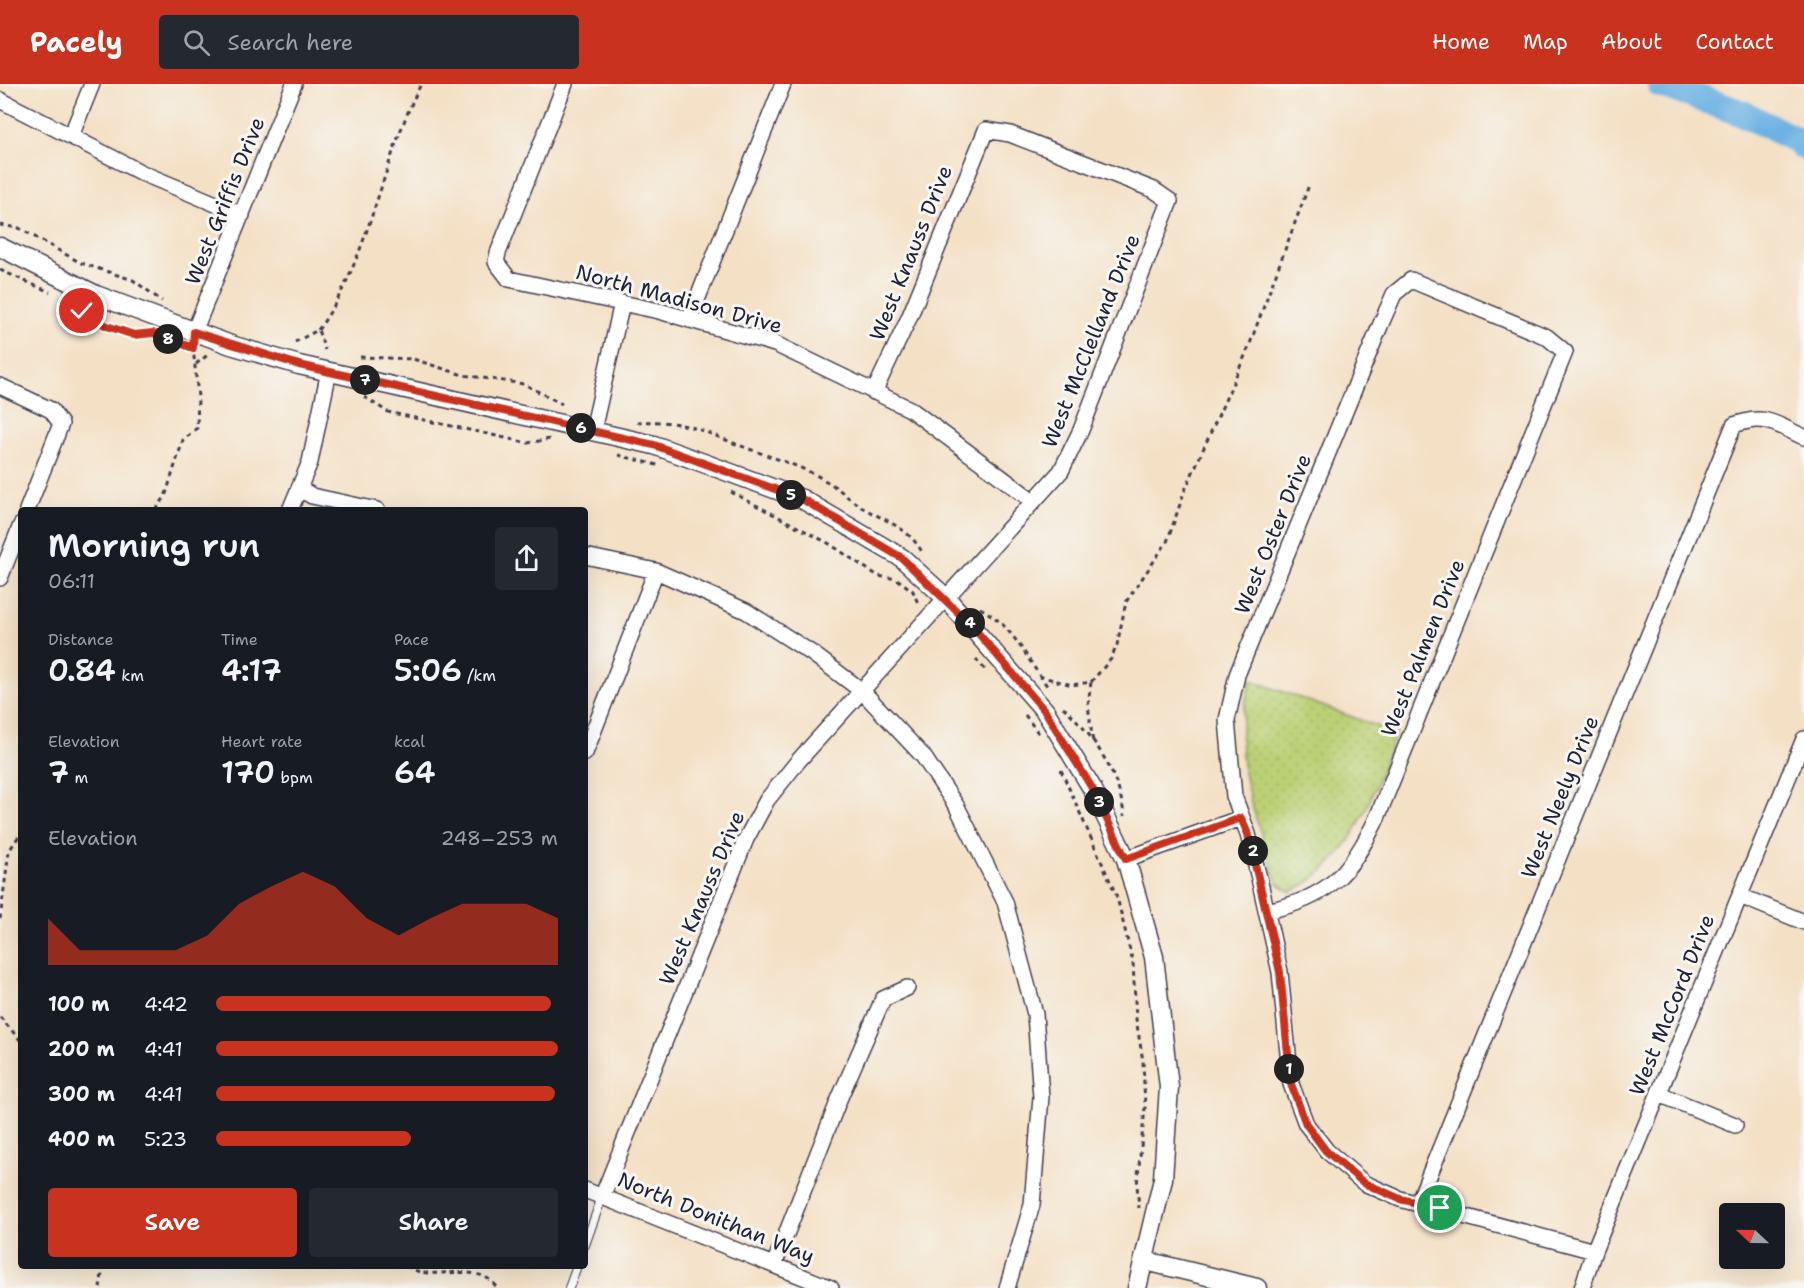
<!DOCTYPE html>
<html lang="en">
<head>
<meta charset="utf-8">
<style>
  body { margin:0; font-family:"Shantell Sans",sans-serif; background:#242831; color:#f1f3f6; height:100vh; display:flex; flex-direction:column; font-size:22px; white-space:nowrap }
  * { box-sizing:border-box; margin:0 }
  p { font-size:20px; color:#9ea1a6 }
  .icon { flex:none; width:33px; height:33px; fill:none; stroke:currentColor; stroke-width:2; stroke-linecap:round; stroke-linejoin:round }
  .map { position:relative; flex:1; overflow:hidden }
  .sheet { position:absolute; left:18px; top:423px; width:570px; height:762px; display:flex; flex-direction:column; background:#171b24; border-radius:6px; box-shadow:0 6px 24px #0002 }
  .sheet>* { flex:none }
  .needle { width:39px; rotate:292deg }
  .tools { position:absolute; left:1719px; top:1119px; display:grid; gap:12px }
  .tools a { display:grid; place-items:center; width:66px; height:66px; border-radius:6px; background:#171b24; box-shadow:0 6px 24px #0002; font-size:30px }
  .pin { position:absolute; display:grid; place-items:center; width:51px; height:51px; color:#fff; margin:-26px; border:3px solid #fff; border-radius:50%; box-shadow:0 2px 6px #0007 }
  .km { position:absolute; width:30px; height:30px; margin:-15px; border-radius:50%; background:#222; color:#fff; font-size:16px; line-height:30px; text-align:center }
  .round { display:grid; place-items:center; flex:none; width:63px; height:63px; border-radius:6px; background:#242831 }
  .head { display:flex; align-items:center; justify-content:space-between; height:102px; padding:0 30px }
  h1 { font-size:33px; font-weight:600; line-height:45px }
  .metrics { display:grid; grid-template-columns:repeat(3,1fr); gap:9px; height:102px; padding:6px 30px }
  .metrics div { display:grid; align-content:center }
  .metrics b { font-size:30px; font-weight:600 }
  .metrics small { font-size:16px; font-weight:400 }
  .metrics p { font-size:16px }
  .chart { height:168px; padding:12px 30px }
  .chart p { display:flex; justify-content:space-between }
  .chart svg { width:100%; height:108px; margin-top:6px; fill:#c8321e; opacity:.7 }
  .primary-button { display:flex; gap:12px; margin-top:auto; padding:12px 30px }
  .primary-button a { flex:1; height:69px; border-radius:6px; background:#c8321e; color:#fff; font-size:24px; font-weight:600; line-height:69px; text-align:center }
  .primary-button a+a { background:#242831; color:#f1f3f6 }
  ul { padding:0 30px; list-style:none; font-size:20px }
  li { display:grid; grid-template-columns:96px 72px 1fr; align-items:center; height:45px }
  li i { height:15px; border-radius:8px; background:#c8321e }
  header { display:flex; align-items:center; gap:36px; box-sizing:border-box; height:84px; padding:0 30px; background:#c8321e; color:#fff }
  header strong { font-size:28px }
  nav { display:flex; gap:33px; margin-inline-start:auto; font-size:21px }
  .search { width:420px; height:54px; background:#242831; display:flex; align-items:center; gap:15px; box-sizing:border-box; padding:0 21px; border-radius:6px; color:#9ea1a6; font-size:22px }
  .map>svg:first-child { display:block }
  .park { fill:url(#park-dots); stroke:#6e7958; stroke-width:1.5 }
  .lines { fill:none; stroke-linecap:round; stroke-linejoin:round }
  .river { stroke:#6db2e3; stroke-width:27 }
  .service-casing { stroke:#423e50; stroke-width:10 }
  .minor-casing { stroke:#423e50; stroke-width:18 }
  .tertiary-casing { stroke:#423e50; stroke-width:21 }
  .path { stroke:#423e50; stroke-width:3; stroke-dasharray:4.5 4.5; stroke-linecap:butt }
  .service { stroke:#fff; stroke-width:8 }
  .minor { stroke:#fff; stroke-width:15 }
  .tertiary { stroke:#fff; stroke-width:18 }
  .route-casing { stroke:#fff; stroke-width:12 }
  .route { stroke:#c8321e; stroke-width:8 }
  .labels { text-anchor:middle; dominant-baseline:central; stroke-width:6; stroke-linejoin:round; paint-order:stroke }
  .street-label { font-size:21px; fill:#22223b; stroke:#f6f6f2 }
</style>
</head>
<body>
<header>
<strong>Pacely</strong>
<div class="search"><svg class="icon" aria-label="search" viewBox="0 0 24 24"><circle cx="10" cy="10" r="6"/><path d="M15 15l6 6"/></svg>Search here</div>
<nav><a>Home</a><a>Map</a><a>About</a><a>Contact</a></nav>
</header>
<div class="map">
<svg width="1804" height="1204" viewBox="0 0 1804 1204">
  <defs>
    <pattern id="park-dots" width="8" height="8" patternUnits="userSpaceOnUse" patternTransform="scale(1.5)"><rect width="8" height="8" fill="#bbd074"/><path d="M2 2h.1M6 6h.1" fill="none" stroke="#a0b265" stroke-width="1.8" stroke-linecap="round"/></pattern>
  </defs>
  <rect width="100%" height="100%" fill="#f6f6f2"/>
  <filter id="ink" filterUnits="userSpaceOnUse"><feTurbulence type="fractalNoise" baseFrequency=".0167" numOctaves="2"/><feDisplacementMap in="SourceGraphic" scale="12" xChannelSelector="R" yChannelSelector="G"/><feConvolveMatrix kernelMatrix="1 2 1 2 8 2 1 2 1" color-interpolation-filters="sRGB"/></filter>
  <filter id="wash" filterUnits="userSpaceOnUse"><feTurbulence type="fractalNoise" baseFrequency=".008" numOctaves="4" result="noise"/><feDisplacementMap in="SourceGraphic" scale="24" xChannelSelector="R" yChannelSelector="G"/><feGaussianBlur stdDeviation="1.35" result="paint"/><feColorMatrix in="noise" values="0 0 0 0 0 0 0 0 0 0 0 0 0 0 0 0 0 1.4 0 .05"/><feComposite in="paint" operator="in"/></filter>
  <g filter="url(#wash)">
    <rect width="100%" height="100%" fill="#f4e0c5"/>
    <path class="park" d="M1251,596L1396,649C1372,709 1355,779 1291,808L1277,799C1255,724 1226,677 1251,596Z"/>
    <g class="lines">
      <path class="river" d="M1660,0L1744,30L1798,57L1804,63"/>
    </g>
  </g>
  <g filter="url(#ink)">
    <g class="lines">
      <defs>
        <path id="service" d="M585,1161L602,1113
          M569,1204L577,1182"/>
        <path id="minor" d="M565,0L498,169L496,178L509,195L659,227L775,260L910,325L1033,417
          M0,16L142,89L242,131
          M71,52L92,0
          M689,236L783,0
          M194,248L294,0
          M0,302L51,326L61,340L27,426
          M593,346L622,219
          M299,404L312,412L377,426
          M290,426L310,378L329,287
          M585,472L656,487L746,527L813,570L862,607L923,672L957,723L1005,818L1035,930L1041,1013L1032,1121L1007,1204
          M0,494L21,441
          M585,669L656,487
          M1126,775L1241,734
          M1740,812L1804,838
          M1266,827C1328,815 1351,789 1377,734L1565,268L1547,253L1411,196L1394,210L1380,242L1237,591L1227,636L1234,712L1248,750L1259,794L1280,888L1291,1000L1306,1040L1327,1067L1364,1099L1400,1115L1594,1167
          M1659,1010L1735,1041
          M585,1106L831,1204
          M602,1113L746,755L767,716L799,676L1061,387L1081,346L1170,117L1154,106L1010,50L986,46L909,234L874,308
          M1418,1119L1734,341C1766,329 1774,340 1804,353
          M774,1181L840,1013L883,915L907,904
          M1582,1204L1594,1167L1804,655"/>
        <path id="tertiary" d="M0,163L96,211L231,261L299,281L654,361L802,415L902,474L947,515L1045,627L1092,704L1126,775L1154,873L1169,1003L1163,1095L1137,1204
          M1146,1177L1257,1204"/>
      </defs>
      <use href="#service" class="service-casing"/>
      <use href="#minor" class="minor-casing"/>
      <use href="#tertiary" class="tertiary-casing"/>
      <path class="path" d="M0,141L19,144L81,179L133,196L162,217
        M0,186L50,208
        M64,214C92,233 117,253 152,249
        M318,246C371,173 380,80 421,0
        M295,258L318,246L325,266
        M360,273L413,275L463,291L524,300L562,320
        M196,280L209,270
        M364,313L388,328L528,359L550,355
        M637,338C690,335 708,351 755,367C779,376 804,383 826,397C839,404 850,416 863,424C886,437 910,444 923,470
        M618,371L661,382
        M731,408L828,459L878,492L897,495L913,507L919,522
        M156,426L165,413L183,356L197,344L198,313L193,263
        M980,524C1014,542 1026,575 1048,603
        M976,575L987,588
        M1039,592L1072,601L1091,598L1088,621L1093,659
        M1091,598L1111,575L1117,561L1126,518L1167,458L1185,406L1248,265L1309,101
        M1063,623C1092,648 1121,693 1124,732
        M1025,631L1039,650
        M1061,686L1117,813L1133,879L1136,935L1143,977L1145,1024L1137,1101L1139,1124
        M0,835L9,767L21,749
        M0,933L21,957
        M407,1182C411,1184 416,1187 420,1188C442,1193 482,1179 497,1204
        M100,1204L103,1182"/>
      <use href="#service" class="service"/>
      <use href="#minor" class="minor"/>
      <use href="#tertiary" class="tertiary"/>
    </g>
  </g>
  <g class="lines" filter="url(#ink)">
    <defs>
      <path id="route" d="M82,227L107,242L134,251L153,249L193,264L194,248L299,281L654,361L802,415L902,474L972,542L1045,627L1092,704L1126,775L1241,734L1248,750L1280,888L1291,1000L1306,1040L1326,1067L1364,1099L1400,1115L1440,1124"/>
    </defs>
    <use href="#route" class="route-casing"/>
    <use href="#route" class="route"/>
  </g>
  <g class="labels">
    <g class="street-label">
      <text transform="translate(225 117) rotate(-68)">West Griffis Drive</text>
      <text transform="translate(911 169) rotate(-68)">West Knauss Drive</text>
      <text transform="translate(679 215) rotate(15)">North Madison Drive</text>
      <text transform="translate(1091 257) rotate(-68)">West McClelland Drive</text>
      <text transform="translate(1273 450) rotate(-68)">West Oster Drive</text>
      <text transform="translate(1423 564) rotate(-68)">West Palmen Drive</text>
      <text transform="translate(1560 713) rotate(-68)">West Neely Drive</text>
      <text transform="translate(702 814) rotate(-67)">West Knauss Drive</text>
      <text transform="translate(1672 921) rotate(-68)">West McCord Drive</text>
      <text transform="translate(716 1134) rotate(22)">North Donithan Way</text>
    </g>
  </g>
</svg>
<div class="tools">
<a><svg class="needle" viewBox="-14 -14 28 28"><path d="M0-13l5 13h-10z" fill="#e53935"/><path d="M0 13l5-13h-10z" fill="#9ea1a6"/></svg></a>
</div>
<div class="pin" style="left:1440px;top:1124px;background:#1e9e55"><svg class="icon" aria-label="arrive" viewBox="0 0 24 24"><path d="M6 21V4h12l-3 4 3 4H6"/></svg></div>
<div class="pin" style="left:82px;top:227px;background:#d93025"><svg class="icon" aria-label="check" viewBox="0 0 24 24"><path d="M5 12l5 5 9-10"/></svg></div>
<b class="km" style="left:1289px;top:985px">1</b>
<b class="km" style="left:1253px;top:767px">2</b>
<b class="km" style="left:1099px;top:718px">3</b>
<b class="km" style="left:970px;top:539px">4</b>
<b class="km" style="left:791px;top:411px">5</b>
<b class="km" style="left:581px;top:344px">6</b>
<b class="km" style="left:365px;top:296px">7</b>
<b class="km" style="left:168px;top:255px">8</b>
<section class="sheet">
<div class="head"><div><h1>Morning run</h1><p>06:11</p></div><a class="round"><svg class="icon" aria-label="share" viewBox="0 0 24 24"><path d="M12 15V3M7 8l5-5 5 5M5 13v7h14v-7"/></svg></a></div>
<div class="metrics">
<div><p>Distance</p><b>0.84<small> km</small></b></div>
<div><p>Time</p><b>4:17</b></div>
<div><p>Pace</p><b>5:06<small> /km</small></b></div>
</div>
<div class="metrics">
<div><p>Elevation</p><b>7<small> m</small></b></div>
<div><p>Heart rate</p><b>170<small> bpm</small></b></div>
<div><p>kcal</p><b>64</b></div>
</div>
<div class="chart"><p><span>Elevation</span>248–253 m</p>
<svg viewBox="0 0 160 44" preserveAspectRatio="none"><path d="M0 44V25L10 38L20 38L30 38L40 38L50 32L60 19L70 12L80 6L90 12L100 25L110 32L120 25L130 19L140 19L150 19L160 25V44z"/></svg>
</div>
<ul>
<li><b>100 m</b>4:42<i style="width:98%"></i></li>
<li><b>200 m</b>4:41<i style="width:100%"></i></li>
<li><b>300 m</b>4:41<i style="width:99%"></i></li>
<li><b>400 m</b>5:23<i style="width:57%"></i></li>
</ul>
<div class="primary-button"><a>Save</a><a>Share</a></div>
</section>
</div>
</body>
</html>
